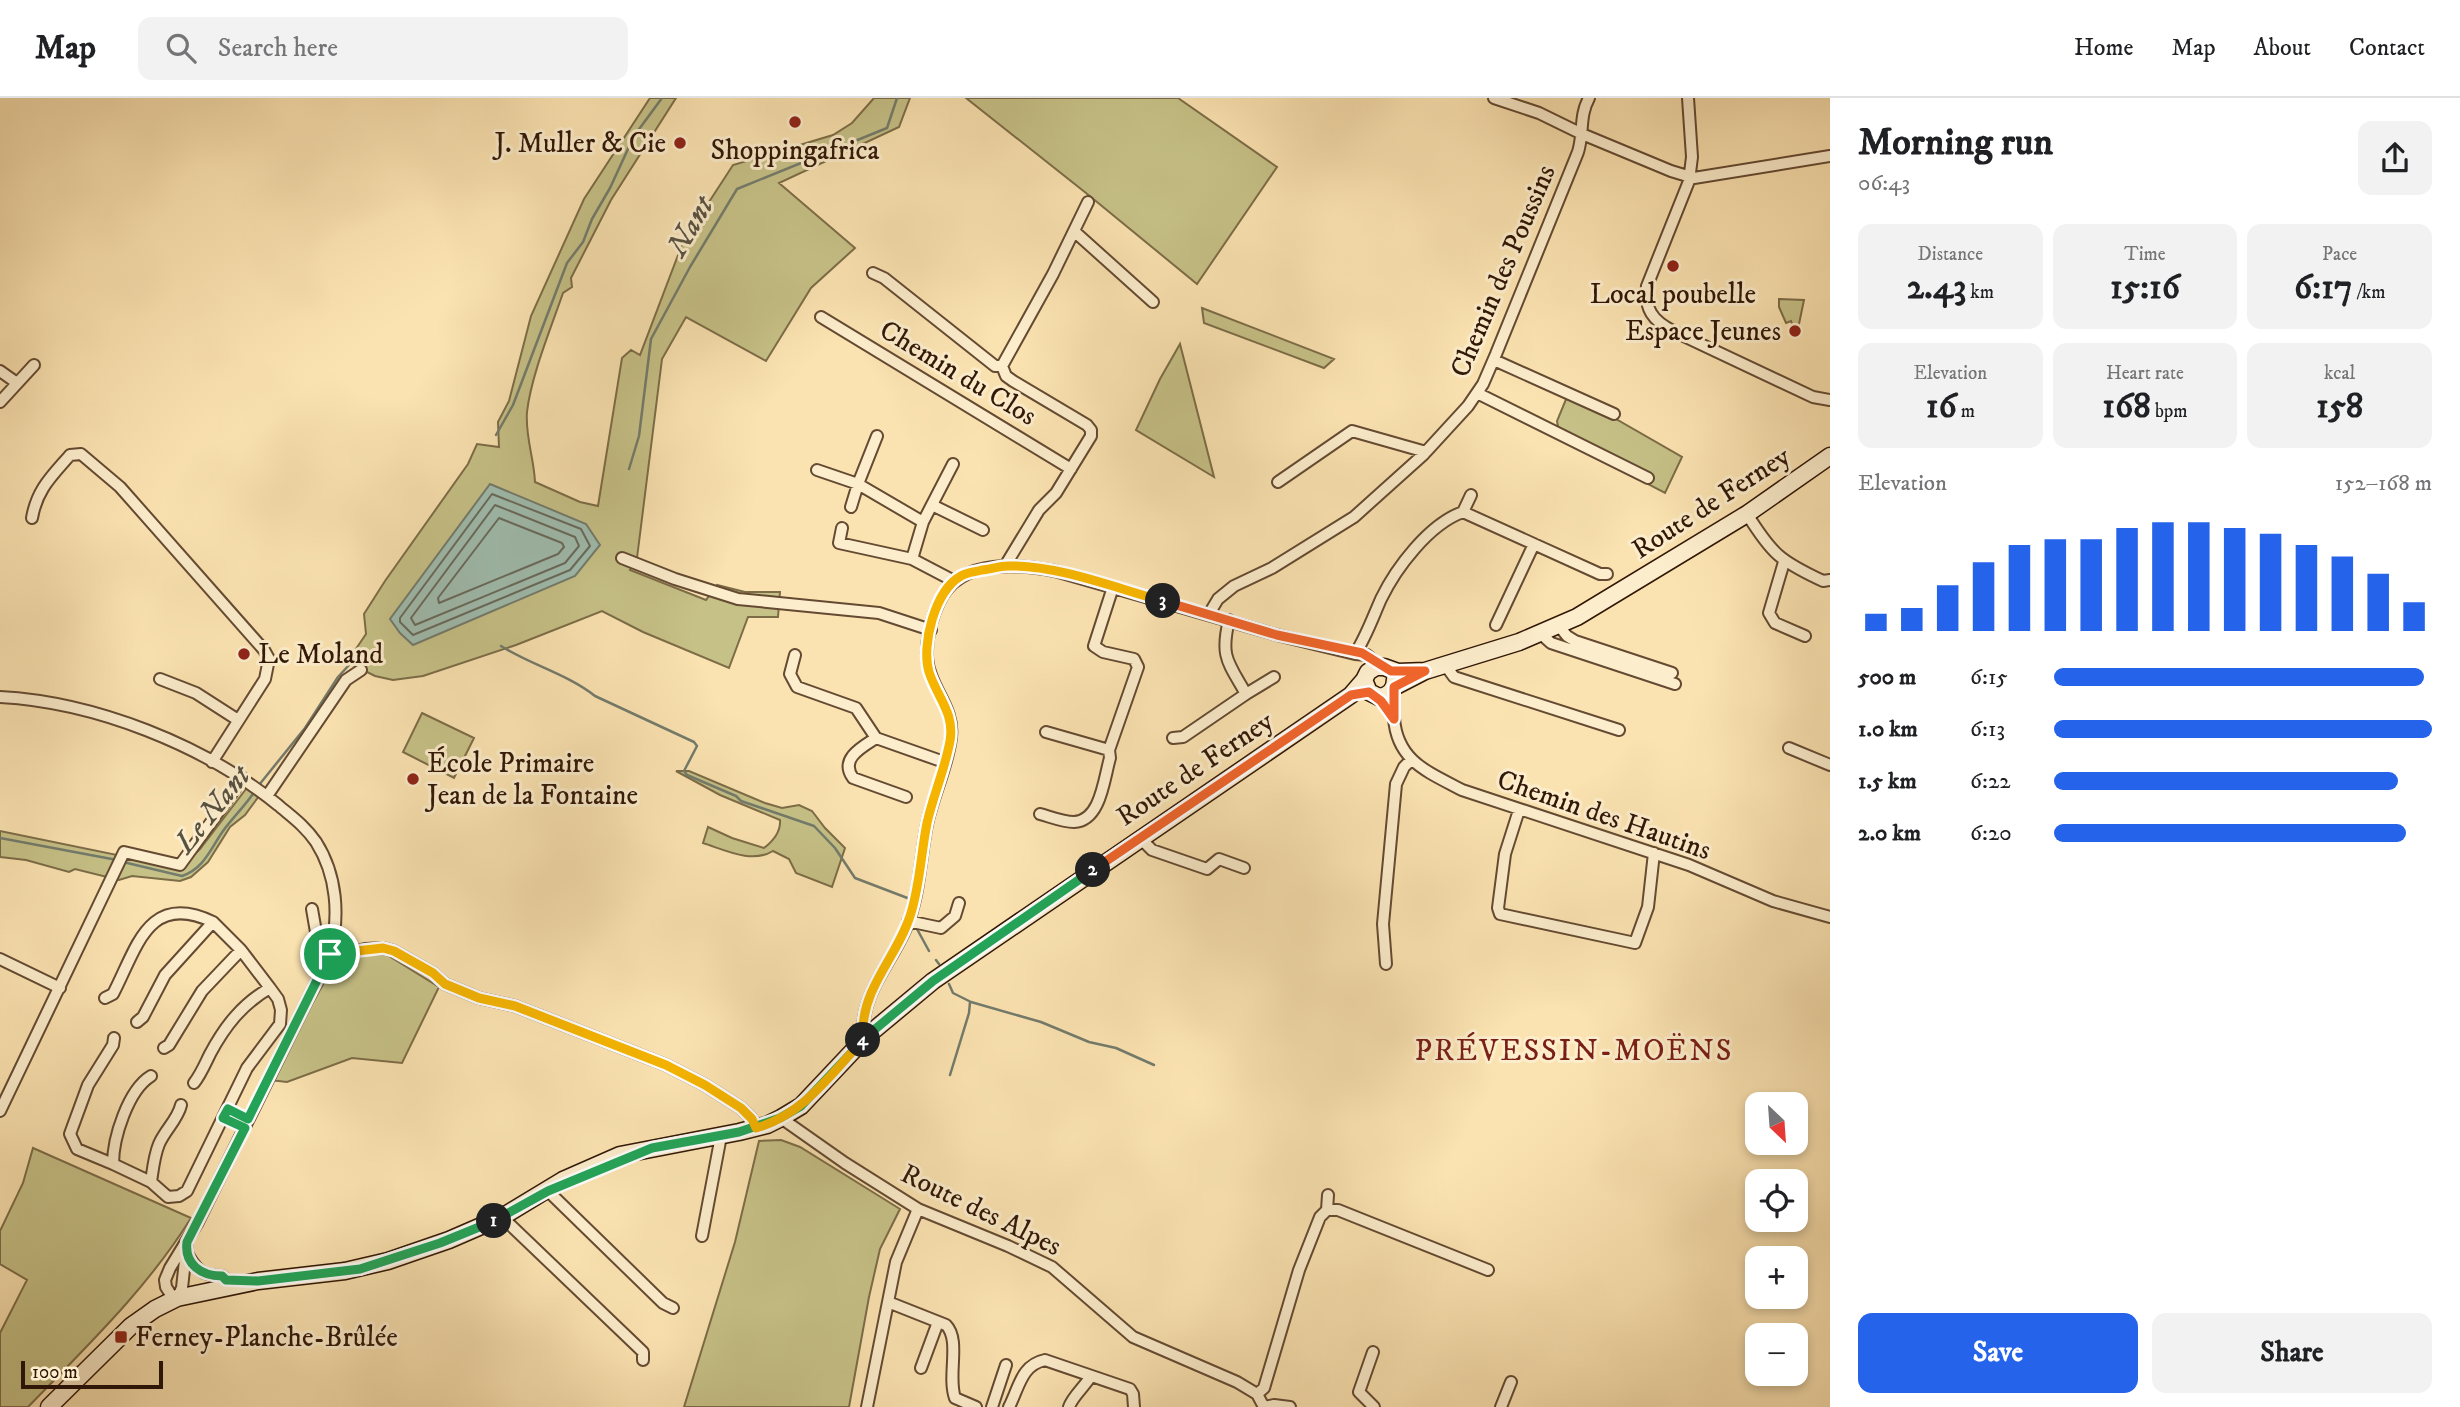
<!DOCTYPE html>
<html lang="en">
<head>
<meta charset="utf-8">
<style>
  body { margin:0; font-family:"IM FELL DW Pica",serif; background:#f2f2f2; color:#202124; height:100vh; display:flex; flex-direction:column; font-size:26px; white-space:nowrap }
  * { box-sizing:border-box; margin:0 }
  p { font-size:23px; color:#757577 }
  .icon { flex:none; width:38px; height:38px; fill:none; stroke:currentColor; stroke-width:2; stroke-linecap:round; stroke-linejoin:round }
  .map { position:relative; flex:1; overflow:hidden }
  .side { display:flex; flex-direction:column; background:#fff; width:630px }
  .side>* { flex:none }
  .needle { width:46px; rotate:155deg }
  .controls { position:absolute; left:1745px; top:994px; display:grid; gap:14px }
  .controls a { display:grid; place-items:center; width:63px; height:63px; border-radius:14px; background:#fff; box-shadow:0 4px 10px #0003; font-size:35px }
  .scale { position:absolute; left:21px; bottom:18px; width:142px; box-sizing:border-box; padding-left:7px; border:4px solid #311707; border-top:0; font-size:19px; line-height:24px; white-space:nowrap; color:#311707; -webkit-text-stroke:5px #fcedcc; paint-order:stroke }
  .pin { position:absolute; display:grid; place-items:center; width:60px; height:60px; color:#fff; margin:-30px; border:4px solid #fff; border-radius:50%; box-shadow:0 2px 7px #0007 }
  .km { position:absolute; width:35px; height:35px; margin:-18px; border-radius:50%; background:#222; color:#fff; font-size:19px; line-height:35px; text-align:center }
  .round { display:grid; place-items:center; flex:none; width:74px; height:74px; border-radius:14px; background:#f2f2f2 }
  .head { display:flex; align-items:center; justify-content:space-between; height:119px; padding:0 28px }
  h1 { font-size:38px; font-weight:700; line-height:52px }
  .figures { display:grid; grid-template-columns:repeat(3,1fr); gap:10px; height:119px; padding:7px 28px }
  .figures div { display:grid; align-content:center; border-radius:14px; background:#f2f2f2; text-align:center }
  .figures b { font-size:35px; font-weight:700 }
  .figures small { font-size:19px; font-weight:400 }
  .figures p { font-size:19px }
  .chart { height:196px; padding:14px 28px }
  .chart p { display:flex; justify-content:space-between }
  .chart svg { width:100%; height:126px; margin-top:7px; stroke:#2563eb; stroke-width:6 }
  .primary-button { display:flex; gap:14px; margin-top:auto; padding:14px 28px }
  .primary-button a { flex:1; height:80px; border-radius:14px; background:#2563eb; color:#fff; font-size:28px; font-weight:700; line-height:80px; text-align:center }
  .primary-button a+a { background:#f2f2f2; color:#202124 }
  ul { padding:0 28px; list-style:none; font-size:23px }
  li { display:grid; grid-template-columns:112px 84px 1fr; align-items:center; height:52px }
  li i { height:18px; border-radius:9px; background:#2563eb }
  header { display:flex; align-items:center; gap:42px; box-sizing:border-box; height:98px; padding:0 35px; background:#fff; border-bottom:2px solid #e0e0e0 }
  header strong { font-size:33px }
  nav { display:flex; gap:38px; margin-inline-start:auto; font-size:24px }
  .search { width:490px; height:63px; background:#f2f2f2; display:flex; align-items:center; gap:18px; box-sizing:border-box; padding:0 24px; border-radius:14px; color:#757577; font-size:26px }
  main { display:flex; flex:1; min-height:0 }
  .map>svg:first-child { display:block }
  .green { fill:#c6c187; stroke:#7c6c47; stroke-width:2 }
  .water { fill:#9fbdb0; stroke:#737b6c; stroke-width:2 }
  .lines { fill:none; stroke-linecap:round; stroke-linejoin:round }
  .shore { stroke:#686a5c; stroke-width:2 }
  .stream { stroke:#737b6c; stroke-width:2.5 }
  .street-casing { stroke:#644a32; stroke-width:14 }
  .secondary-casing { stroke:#311707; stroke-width:19 }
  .street { stroke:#fcedcc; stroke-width:10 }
  .secondary { stroke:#fcedcc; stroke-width:16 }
  .split-1-casing { stroke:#fff; stroke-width:14 }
  .split-2-casing { stroke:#fff; stroke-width:14 }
  .split-3-casing { stroke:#fff; stroke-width:14 }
  .split-4-casing { stroke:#fff; stroke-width:14 }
  .split-5-casing { stroke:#fff; stroke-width:14 }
  .split-1 { stroke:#22a559; stroke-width:9 }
  .split-2 { stroke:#22a559; stroke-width:9 }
  .split-3 { stroke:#f0652b; stroke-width:9 }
  .split-4 { stroke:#f5b400; stroke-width:9 }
  .split-5 { stroke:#f5b400; stroke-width:9 }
  .poi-dot { fill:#8f2418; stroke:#fcedcc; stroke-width:2.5 }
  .labels { text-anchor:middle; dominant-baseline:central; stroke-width:6; stroke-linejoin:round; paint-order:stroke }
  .poi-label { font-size:28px; fill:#311707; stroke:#fcedcc; text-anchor:start }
  .street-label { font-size:28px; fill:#311707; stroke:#fcedcc }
  .water-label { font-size:30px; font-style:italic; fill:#585142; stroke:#fcedcc }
  .neighbourhood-label { font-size:30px; letter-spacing:2px; fill:#7a1f14; stroke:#fcedcc }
</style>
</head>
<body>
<header>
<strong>Map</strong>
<div class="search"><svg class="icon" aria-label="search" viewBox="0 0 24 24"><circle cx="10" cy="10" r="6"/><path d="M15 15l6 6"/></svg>Search here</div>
<nav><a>Home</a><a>Map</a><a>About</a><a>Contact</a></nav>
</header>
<main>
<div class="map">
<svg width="1830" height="1309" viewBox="0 0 1830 1309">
  <rect width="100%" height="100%" fill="#fbe3b1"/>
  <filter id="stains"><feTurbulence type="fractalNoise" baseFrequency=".00286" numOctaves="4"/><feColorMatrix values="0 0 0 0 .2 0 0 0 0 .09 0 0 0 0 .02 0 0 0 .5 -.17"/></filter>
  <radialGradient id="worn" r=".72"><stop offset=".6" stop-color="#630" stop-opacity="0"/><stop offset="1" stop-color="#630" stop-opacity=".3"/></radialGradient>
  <path class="green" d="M650,0H676L611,102L571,180L572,189L563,195C551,230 531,278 527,314C525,338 534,360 535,384L580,404L598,408L622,260L631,252L640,257L683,144L733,67L833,37L852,25L874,0H910L899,29L779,85L855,150L811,190L766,263L686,219L662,261L637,460L630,472L706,502L717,487L745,494H780L778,519H748L729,570L643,534L602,513L516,547L423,578L393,582L375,578L347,564L366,536L364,516L385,483L468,366L477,346L499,349L498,324L509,303L531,218L584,101Z
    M966,0H1178L1277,69L1197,186L1086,95Z
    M1779,201L1804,202L1799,226L1793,228L1791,223L1786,225L1779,209Z
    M1202,210L1334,261L1324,270L1204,225Z
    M1180,246L1214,379L1136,332L1160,281Z
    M1569,294L1682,359L1665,395L1560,340L1557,323Z
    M422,615L474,640L454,680L403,654Z
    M676,673H689L765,705L782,710L799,707L812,713L825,730L845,750L832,789L796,775L789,761L773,753C752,766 725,752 703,745L708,729L732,740L764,750C773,743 781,734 780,722L720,697Z
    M249,690L259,698L245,717L230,729L208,764L191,779L180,783L132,778L119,782L75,771L69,774L26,762L0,759V733L180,770L200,751L246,691Z
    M358,855H384L439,889L402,965L352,960L287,984L269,982L329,876L331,866Z
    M781,1042L800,1049L900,1111L880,1151L869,1199L849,1309H684L735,1144L759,1043Z
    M33,1050L191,1120C147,1191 85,1250 28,1309H0V1235L27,1182L0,1166V1133L23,1085Z"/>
  <path class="water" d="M490,386L586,426L600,447L575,478L413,547L400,535L390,521Z"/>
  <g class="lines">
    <path class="shore" d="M492,396L581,431L590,448L570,472L413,537L400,524V520Z
      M495,407L575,439L579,448L565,465L415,527L411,520Z
      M499,420L562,445L564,449L558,456L439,505L438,500Z"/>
    <path class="stream" d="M496,337L513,307L567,165L583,144L592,121L610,90L634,38L662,0
      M629,371L639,338L651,241L690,169L737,91L887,30L897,0
      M501,548C531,567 567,576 595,598L694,644L697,648L684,673L687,677L736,698L741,703L814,728L835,750L855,780L910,801
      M259,687L305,630L338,579L361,554
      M0,740L117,762
      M123,764L182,778C204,771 211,750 223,733C233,719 246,707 255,693
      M917,831L929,853
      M936,862L939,866
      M949,886L953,895L971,904L1041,924L1089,944L1116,950L1154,967
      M950,977L969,915L970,904"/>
    <defs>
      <path id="street" d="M1494,0L1539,15L1582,36L1671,73L1694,80L1830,58
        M1688,0L1692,59L1689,83L1647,188C1644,211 1653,223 1673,233L1813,299L1830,302
        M1075,134L1153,204
        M873,175L884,180L995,268H1002
        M821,219L1071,371
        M1494,262L1614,316
        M0,273L17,285
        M1477,295L1648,380
        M0,304L34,267
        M877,338L858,386L923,424
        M953,366L923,424L912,461L954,483
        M817,372L858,386L851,409
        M1278,384L1352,333L1426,354
        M932,407L983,432
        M1463,414L1471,397
        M1747,416C1772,456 1780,463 1823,483L1830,482
        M32,420C37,391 52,378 70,357L81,356L120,389L264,552L269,561L265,581L212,664
        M842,430L839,445L912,461
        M622,460L675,481L738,501L879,515L931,532
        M1784,464L1769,515L1775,525L1805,538
        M1005,468L1039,412L1056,395L1091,338V332L1087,327L1013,283L1006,278L1002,268L1053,176L1088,104
        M1209,516L1218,501L1234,488L1272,470L1354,419L1423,357L1468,308L1483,286L1496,256L1578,54C1584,35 1579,18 1589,0
        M1496,527L1534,446
        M1559,528L1567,538L1575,543L1672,575
        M1541,536L1551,545L1675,586
        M1355,556C1366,539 1373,519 1381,501C1396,470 1429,426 1463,414L1600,476H1607
        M795,557L790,576L797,589L856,610L876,640L944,664
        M1446,568L1454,579L1619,632
        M160,581L196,595L238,622
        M1393,592C1394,601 1393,610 1394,620C1397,663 1428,674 1462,692L1689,767L1773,803L1830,819
        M1246,596L1274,579
        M0,599C95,604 204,647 278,707C292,719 305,728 316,744C337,777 340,818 330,856L198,1124L170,1170L165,1182L166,1189L173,1200H177L182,1190L187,1144
        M1046,634L1109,652
        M876,640C862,649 839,661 853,680L906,699
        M1173,640L1183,639L1246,596C1228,564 1220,559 1229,522
        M1789,650L1830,667
        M267,698L346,582L361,572
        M1519,712L1505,756L1498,810L1500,816L1635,845L1648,809L1654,755
        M1040,716C1051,719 1063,724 1074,724C1101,723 1104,680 1110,660L1109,652L1138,569L1134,561L1103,554L1094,548L1113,489
        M1140,740L1152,752L1207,771L1219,761L1244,770
        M312,811L316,834L315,851L319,856H343L365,851L383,850L394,853L433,875L445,886L479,900L515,908L666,967L705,987L741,1010L752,1021L756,1030
        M908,823L941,830L955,818L959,805
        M0,861L60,890
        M1386,866L1383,826L1396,686L1404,669L1411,662
        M105,900L113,896C137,850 148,793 213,824
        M137,924L143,919L165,877L213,824L241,852
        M868,937L863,931C864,892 891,865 906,830C920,797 920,760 927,726C933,697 948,668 951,639C954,613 937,597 930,574C922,552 931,517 943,497C965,461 1018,466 1055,473L1277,537L1355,556L1367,557L1380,568
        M164,950L169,947L202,893L241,852L270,890
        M181,1007C178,1021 165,1032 159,1046C154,1058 153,1071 151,1084L168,1099L179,1098L187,1093L247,970L280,926L281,912L278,901L270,890C242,906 225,928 210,956C205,966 201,976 194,985
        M0,1013L124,754L180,767L243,680
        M781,1020L845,1065L918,1111L1008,1148L1052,1169L1133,1239L1237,1284L1257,1296L1264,1309
        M113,1066L77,1051L70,1036L88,987L113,947L114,940
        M151,1084L113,1066C113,1040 128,992 151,978
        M548,1093L663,1205L673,1210
        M1327,1112H1338L1488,1172
        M502,1119L643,1254V1262
        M702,1138L721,1038
        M186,1153C195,1171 202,1178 222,1178L226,1182
        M888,1204L946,1227C961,1242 947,1278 955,1300L976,1309
        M1373,1254L1359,1294L1374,1309
        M921,1270L938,1224
        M1257,1296L1264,1290L1299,1172L1320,1119L1327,1112L1328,1097
        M867,1309L896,1164L918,1111
        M992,1309L1006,1267
        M1009,1309C1019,1290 1021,1267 1045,1262L1130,1291L1133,1296L1134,1309
        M1069,1309C1072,1299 1085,1288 1091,1278
        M1265,1309L1274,1307L1290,1309
        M1501,1309L1511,1284"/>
      <path id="secondary" d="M1364,582L1369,594L1379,599C1389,598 1395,592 1395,581
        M1394,589L1425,573L1519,544L1577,519L1747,416L1830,358
        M49,1309L131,1228L155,1211L177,1200L258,1183L345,1173L388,1163L449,1142L502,1119L563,1082L620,1057L739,1034L767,1027L781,1020L801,1008L868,937L933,883L1351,597L1364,582L1368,574L1376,569H1384L1398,574L1425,573"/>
    </defs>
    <use href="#street" class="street-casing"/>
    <use href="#secondary" class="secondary-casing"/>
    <use href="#street" class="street"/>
    <use href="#secondary" class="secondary"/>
  </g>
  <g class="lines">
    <defs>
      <path id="split-1" d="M330,856L248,1021L228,1011L223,1020L245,1030L187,1144C184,1166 201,1178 222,1178L226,1182L258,1183L360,1171L440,1145L494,1123"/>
      <path id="split-2" d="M494,1123L548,1093L652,1050L739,1034L780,1020L801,1008L868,937L933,883L1093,772"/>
      <path id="split-3" d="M1093,772L1351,597L1369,594L1381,603L1394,621V589L1425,573H1391L1362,555L1277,537L1163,503"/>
      <path id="split-4" d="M863,942L868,937L863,931C864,887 899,856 911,815C920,786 921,755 927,725C933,698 945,671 950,643C955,615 937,599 929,574C921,547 935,492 961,478C967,474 975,474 982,472C991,471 1000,468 1008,468C1058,467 1115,490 1163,503"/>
      <path id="split-5" d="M330,856L383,850L394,853L433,875L445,886L479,900L515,908L666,967L705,987L741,1010L752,1021L756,1030C803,1017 831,976 863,942"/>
    </defs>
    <use href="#split-1" class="split-1-casing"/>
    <use href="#split-2" class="split-2-casing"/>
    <use href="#split-3" class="split-3-casing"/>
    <use href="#split-4" class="split-4-casing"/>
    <use href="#split-5" class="split-5-casing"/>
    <use href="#split-1" class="split-1"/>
    <use href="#split-2" class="split-2"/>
    <use href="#split-3" class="split-3"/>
    <use href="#split-4" class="split-4"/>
    <use href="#split-5" class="split-5"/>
  </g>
  <g class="poi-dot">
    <circle cx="795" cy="24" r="7"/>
    <circle cx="680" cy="45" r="7"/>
    <circle cx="1673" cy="168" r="7"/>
    <circle cx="1795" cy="233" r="7"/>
    <circle cx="244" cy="556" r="7"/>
    <circle cx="413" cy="681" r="7"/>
    <rect x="114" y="1232" width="14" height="14" rx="3.5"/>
  </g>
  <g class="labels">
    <g class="poi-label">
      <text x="666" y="45" text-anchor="end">J. Muller &amp; Cie</text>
      <text x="795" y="52" text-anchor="middle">Shoppingafrica</text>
      <text x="1673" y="196" text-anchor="middle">Local poubelle</text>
      <text x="1781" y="233" text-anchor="end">Espace Jeunes</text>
      <text x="258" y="556">Le Moland</text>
      <text x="427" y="665">École Primaire<tspan x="427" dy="32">Jean de la Fontaine</tspan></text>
      <text x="135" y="1239">Ferney-Planche-Brûlée</text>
    </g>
    <g class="street-label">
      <text transform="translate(1503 173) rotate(-67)">Chemin des Poussins</text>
      <text transform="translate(958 275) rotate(31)">Chemin du Clos</text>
      <text transform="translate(1711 405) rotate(-33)">Route de Ferney</text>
      <text transform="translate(1195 671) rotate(-34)">Route de Ferney</text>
      <text transform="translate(1604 717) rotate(19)">Chemin des Hautins</text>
      <text transform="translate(981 1112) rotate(26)">Route des Alpes</text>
    </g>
    <g class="water-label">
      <text transform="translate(691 129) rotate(-60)">Nant</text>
      <text transform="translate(213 712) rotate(-51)">Le Nant</text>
    </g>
    <g class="neighbourhood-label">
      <text x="1574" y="953">PRÉVESSIN-MOËNS</text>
    </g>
  </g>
  <rect width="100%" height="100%" filter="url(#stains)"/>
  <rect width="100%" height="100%" fill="url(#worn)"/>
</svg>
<div class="controls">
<a><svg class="needle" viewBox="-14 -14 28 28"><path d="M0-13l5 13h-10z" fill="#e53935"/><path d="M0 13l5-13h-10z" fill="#757577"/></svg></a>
<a><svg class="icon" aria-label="locate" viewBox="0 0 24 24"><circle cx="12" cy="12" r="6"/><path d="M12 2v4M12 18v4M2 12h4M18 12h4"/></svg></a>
<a>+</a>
<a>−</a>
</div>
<div class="scale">100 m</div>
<div class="pin" style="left:330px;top:856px;background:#1e9e55"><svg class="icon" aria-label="arrive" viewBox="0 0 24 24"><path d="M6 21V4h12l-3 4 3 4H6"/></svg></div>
<b class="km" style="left:494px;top:1123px">1</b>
<b class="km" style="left:1093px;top:772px">2</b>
<b class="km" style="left:1163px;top:503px">3</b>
<b class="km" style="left:863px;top:942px">4</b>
</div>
<section class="side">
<div class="head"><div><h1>Morning run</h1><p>06:43</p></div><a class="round"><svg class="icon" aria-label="share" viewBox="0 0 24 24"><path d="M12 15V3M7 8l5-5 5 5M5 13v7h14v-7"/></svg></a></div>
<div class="figures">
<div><p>Distance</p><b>2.43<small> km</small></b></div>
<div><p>Time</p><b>15:16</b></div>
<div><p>Pace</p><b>6:17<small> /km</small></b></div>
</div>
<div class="figures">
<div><p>Elevation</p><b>16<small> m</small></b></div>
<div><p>Heart rate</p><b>168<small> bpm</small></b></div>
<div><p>kcal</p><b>158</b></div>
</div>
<div class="chart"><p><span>Elevation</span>152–168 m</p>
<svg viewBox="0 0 160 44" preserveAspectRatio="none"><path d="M5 44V38M15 44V36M25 44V28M35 44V20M45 44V14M55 44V12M65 44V12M75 44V8M85 44V6M95 44V6M105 44V8M115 44V10M125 44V14M135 44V18M145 44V24M155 44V34"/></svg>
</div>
<ul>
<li><b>500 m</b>6:15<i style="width:98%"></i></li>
<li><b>1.0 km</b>6:13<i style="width:100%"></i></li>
<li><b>1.5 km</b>6:22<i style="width:91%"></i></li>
<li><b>2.0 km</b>6:20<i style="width:93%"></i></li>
</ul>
<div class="primary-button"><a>Save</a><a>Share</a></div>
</section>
</main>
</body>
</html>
